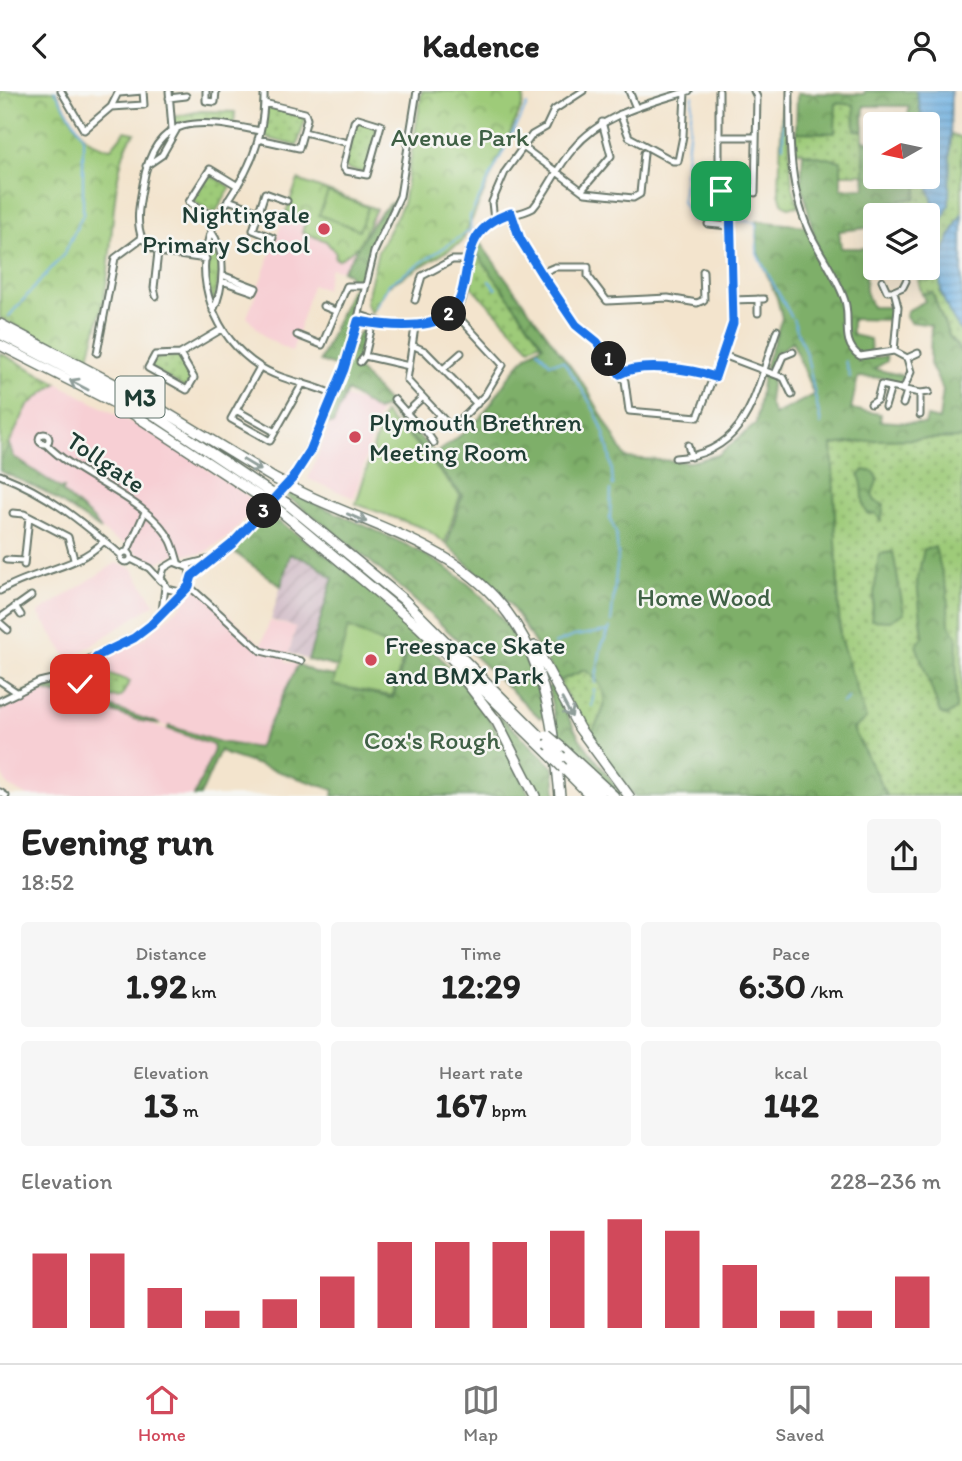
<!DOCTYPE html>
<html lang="en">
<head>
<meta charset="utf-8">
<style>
  body { margin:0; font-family:Itim,sans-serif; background:#f6f6f6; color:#222; height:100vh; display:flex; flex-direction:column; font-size:26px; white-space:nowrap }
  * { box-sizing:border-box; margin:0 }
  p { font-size:23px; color:#767676 }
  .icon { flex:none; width:38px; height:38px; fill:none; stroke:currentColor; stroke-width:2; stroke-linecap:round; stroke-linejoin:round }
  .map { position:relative; height:705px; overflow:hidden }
  .panel { display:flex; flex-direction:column; background:#fff; flex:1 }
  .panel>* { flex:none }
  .needle { width:46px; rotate:261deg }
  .controls { position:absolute; left:863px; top:21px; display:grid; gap:14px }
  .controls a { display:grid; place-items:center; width:77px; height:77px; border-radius:7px; background:#fff; box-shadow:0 7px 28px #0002; font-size:35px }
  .pin { position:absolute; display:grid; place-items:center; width:60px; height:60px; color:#fff; margin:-30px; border-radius:14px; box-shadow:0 4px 10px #0006 }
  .km { position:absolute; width:35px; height:35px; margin:-18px; border-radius:50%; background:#222; color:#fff; font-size:19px; line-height:35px; text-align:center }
  .round { display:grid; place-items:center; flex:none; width:74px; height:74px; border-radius:7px; background:#f6f6f6 }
  .headline { display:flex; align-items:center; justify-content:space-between; height:119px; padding:0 21px }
  h1 { font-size:38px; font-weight:700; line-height:52px }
  .figures { display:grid; grid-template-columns:repeat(3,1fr); gap:10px; height:119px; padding:7px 21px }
  .figures div { display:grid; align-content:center; border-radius:7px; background:#f6f6f6; text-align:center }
  .figures b { font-size:35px; font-weight:700 }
  .figures small { font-size:19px; font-weight:400 }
  .figures p { font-size:19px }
  .chart { height:196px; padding:14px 21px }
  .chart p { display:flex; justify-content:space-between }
  .chart svg { width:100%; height:126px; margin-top:7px; stroke:#d1495b; stroke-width:6 }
  header { display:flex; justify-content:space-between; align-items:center; height:91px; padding:0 21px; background:#fff; font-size:32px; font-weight:700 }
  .dock { display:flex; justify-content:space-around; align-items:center; height:98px; border-top:2px solid #e0e0e0; background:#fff; font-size:19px; color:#767676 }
  .dock a { display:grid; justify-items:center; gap:4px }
  .dock .on { color:#d1495b }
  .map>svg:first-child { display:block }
  .built { fill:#f7cfd4 }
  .industrial { fill:url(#industrial-furrows) }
  .grass { fill:url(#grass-dots); stroke:#5e8456; stroke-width:2 }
  .forest { fill:url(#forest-crowns); stroke:#4e764e; stroke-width:2 }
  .park { fill:url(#park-crowns); stroke:#5e8456; stroke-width:2 }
  .garden { fill:#9ecb79; stroke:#5e8456; stroke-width:2 }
  .water { fill:url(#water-rules); stroke:#46768b; stroke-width:2 }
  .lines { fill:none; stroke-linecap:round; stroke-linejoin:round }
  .stream { stroke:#6db0e2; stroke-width:2 }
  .minor-casing { stroke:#69776a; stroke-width:9 }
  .highway-casing { stroke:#69776a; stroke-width:12 }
  .minor { stroke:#fff; stroke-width:5 }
  .highway { stroke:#fff; stroke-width:9 }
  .highway-bridge-casing { stroke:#69776a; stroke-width:12; stroke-linecap:butt }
  .highway-bridge { stroke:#fff; stroke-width:9 }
  .oneway { stroke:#8f9e9a }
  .route-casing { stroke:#fff; stroke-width:14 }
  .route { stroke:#1a73e8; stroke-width:9 }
  .poi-dot { fill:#d1495b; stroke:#f6f6f2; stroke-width:2.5 }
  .labels { text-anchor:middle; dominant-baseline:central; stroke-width:5; stroke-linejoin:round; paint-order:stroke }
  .shield { fill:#f6f6f2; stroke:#60746d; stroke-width:2 }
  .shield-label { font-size:24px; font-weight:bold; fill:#1f3d34 }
  .park-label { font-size:26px; fill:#3f6045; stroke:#f6f6f2 }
  .poi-label { font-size:26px; fill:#1f3d34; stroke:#f6f6f2; text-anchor:start }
  .street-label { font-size:26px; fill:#1f3d34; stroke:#f6f6f2 }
</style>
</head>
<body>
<header><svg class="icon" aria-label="back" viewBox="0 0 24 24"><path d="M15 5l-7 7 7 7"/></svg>Kadence<svg class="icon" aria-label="person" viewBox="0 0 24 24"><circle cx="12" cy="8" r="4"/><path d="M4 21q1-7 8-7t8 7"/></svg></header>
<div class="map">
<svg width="962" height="705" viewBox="0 0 962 705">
  <defs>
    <pattern id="industrial-furrows" width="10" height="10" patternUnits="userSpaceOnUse" patternTransform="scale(1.75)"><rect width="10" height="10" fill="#d2bdc8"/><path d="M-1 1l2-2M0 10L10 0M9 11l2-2" fill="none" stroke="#b4a3ac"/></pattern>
    <pattern id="grass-dots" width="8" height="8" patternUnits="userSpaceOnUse" patternTransform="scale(1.75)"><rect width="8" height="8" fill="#9ecb79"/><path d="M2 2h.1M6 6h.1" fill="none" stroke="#80a664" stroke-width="1.8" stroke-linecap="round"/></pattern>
    <pattern id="forest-crowns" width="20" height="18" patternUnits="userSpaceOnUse" patternTransform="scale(1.75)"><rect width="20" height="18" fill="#7eaf69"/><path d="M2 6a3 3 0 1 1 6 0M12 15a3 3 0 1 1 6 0" fill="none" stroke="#679057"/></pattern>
    <pattern id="park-crowns" width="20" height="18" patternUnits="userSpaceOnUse" patternTransform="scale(1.75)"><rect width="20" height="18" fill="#9ecb79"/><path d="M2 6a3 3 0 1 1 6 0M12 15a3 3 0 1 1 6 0" fill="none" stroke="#80a664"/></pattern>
    <pattern id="water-rules" width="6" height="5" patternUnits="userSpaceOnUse" patternTransform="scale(1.75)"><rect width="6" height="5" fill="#6db0e2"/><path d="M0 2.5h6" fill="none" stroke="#5990b8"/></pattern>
  </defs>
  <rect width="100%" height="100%" fill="#f6f6f2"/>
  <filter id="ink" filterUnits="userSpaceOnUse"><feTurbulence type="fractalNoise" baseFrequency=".0143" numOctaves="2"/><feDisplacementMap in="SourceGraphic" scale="14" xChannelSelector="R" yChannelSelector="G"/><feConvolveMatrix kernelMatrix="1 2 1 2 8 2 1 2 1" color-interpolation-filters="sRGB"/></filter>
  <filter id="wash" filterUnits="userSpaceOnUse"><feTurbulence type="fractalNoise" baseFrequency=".00686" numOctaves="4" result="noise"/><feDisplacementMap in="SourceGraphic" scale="28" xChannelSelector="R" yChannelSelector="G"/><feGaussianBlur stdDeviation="1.57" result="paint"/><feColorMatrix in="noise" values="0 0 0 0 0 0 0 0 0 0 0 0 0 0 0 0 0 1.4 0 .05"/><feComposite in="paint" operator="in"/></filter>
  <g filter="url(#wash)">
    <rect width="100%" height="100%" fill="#f3e4cd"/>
    <path class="built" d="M298,88L379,118L362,155L343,180L331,177L325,198L312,194L292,261L266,247L247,226Z
      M57,292L166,350L258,412L230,445L202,463H174L153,474L145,470L127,453L115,449L65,412L24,389L7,354L28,314Z
      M342,305L381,317L354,407L308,388Z
      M116,472L132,477L155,513L69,569L38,522Z
      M197,495L261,554L270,530L296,536L286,571L298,573L258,657L193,644L83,609L94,572L143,548L181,515Z
      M38,599H49L220,656L196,705H28L9,696L4,688L0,676V618Z"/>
    <path class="industrial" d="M290,463L312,471L333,487L308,569L289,562L296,536L271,529Z"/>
    <path class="grass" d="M787,10L792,94L799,115L788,116L782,112L779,101L782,13Z
      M835,12L855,13V39L863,40L865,83H841L840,70L796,60V41L835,42Z
      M271,16L303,25L305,29L297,55L264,46L267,18Z
      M201,20L235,21L234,33L202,30L173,34V26Z
      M359,29L378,35L366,82L347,78L345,74L356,31Z
      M952,43L962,47V122L950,145L940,202L962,242V261L949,245L932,201L922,203L918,189L930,190L933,182L931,171L935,167L928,148V124L923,120L914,124H889L890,111L916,107L919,86H928V66L929,98L940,133Z
      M209,83L231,96L215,122L194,111L193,107Z
      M213,148L220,177L214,211C204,195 206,165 213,148Z
      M473,157L544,253L538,252L530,257L470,194Z
      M178,265L193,286L185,297L150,276L155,266Z
      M962,347V705H887L853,637L866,628L840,547L832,354L877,349Z
      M100,568L95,579L98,584L103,586L107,582L130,590L121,606C111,608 95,604 89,596L91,579Z
      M585,579C616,602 605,618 589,646L559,590Z"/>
    <path class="forest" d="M865,0H916L923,33H908L909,15H864L863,40L855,39L854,14L836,12L835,42L796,41L797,2L864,3Z
      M863,50H875V86H919L916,107L890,111L889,124H875V136L839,140L841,157H871L875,172L865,175L866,200L872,216H894L892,229L852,228V244L870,248L871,267L886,265L887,270L874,278L904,285L899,293L889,287L858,286L851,318L881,323L880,330L925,333L927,326L939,329L943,299L930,273L931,234L911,231L906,226L907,220L925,210L922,203L932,201L949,245L962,261V347L877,349L832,354L840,547L866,628L853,638L887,705H634L589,646C605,618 616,602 585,579L559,590L510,513L447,454L462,404L385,316L377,320L347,300L333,333H328V326L358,243L365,237L355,275L435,363C448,353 463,344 475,332C501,307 508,273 543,254L473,157L477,148L587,298L626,367L690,371L718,364L756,333L763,283L772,286L769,311L774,324L814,304L792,250L779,262L775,279L765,276L782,227L777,207L757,160V130L806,135L815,160H818L801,91L803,62L841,70V98L865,97Z
      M392,111L369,159L359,192L351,190L348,182L342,180C360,157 371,127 392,111Z
      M357,197L337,276L320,270L351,198Z
      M57,292L28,314L8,351L14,366L60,397H64L62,401L93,428L101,439L44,400L0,380V316Z
      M864,379L874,381L878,387L872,404L875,410L884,414L881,430L875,422L868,423C859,412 866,396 859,385Z
      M289,401C409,457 511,478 544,624L540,627C458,549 379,471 286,405Z
      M267,423C347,474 445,557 496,638C509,659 519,683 530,705H333L334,699L225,663L220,659L200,705H194L214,659L213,654L168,638L169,635L220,651L258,657L298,573L315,582L336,585L334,594L393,607L406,563L348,536L338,576L308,569L333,487L312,471L290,463L281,495L231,459Z
      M935,456L947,501L949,533L957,545L956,618L946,625L940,622L916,554L923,546L917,491L924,458Z
      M893,461L904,522L890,530L871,529L879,463Z
      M45,592L67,597L89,609L160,633L141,630L46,600H39L0,619V612Z
      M552,595L580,648L620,700L618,705L559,647L548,596Z
      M497,622L554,677L556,705H538Z"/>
    <path class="park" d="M0,0H56C70,23 81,56 111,57L125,40L135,42C111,65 113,160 106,195C102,220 94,245 88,270L0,227Z
      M422,0H524L523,13L462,151L388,195L371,222L366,212L378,160L403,113Z
      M298,89L376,118L359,154L339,169L335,167L336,162L326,150L302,141L306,129L286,121Z
      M0,262L57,292L28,314L0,371Z"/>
    <path class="garden" d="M328,101L368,116L359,139L319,124Z
      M384,322L395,335L399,334L460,404L445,452L426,438L356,413Z
      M348,536L404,563L392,605L333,594Z"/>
    <path class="water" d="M916,0H951L949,114L940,134L929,98L928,33H924Z
      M962,122V242C929,194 936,172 962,122Z"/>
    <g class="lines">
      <path class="stream" d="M693,5L682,110L692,129L726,130
        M783,55L784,10
        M733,130H750
        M753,131L756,132L757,163L791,225
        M471,143L470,125L527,14
        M476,157V167
        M489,190L496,198
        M375,217L389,193L469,140
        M9,225L64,163L83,123V45L55,0
        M793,228L807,266L821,333
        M538,259L550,272L563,270C593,314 611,340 613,395
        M845,270L850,286
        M611,532L618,463L616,442L610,427L611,399
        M554,553L574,545L608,540
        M595,592L601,556L610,537
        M842,612L848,607
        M592,615L594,598"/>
    </g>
  </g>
  <g filter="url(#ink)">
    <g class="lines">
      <defs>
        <path id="minor" d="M61,0L84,39L111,16L119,0
          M169,0L172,38
          M206,0V10L215,11L216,0
          M264,0C265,34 255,68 236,97C228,111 218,123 212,138C192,189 215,246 259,275C281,290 310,292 334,304
          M629,0L636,17
          M754,0L757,6L755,102
          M790,0C789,50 789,103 813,148C824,169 838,188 845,210C851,229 840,252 860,265L894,260L907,267L911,281L903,299
          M169,7L186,5
          M111,16L144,14L143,0L119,2
          M620,23L629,46L673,70H678L683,45L685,1
          M358,27L381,34L367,84L346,80L343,76L354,31Z
          M304,41L348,52
          M720,46H756
          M258,48L299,57L307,28L305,22L264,12
          M523,56L585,102L633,107L640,103L644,62
          M146,75L162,64L178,36
          M582,99L611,65L602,31
          M228,109L259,120
          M511,122L520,149L541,182L576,234L597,251L625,290L629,320L698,326L732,236L730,111L719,96V0
          M217,128L189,111L210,78L238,95
          M494,129L492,111L505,81L532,44L546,36L554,19L583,0
          M708,133L730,135
          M211,140C227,162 224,197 213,220
          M273,147L253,139L265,102L287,110
          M206,168L158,161L142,147C135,130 140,110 143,93C155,19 202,29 260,40
          M541,182L555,176H588V185L607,210L668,207L697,212L704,209L703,180
          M882,189L887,200H894L898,216L894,260
          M222,190L254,201L256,197L222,184
          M894,200L903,196L906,190
          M156,205L154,197L158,161
          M758,208V222
          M415,209L422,185L452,169H467
          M732,209L764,208
          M323,215L335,220
          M360,224L381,231
          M358,230C395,236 462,246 466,192C468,173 466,155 480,140C495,122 515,127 533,117C548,99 557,76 573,58C602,23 647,13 689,0
          M415,236L407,289L448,333L454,335L485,304L503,274L453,220
          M297,244L322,254L347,195H366
          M414,255L425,260L477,313
          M97,262L115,167L142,147
          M180,263L155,264L148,277L187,299L194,287L180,263L222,238
          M723,264L784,287L792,304
          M365,265L409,275
          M907,267L918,262
          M360,271L365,265L371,239
          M260,276L231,328L270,350L303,292
          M443,278L461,262
          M620,283C643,269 690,277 715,286
          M775,283L783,265L793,261
          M394,308L421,338
          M871,313L877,309L881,294L920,302L929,301
          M903,313L907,300
          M885,316L891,296
          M236,319L275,341
          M406,322L423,306
          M920,324V302
          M39 348a5 5 0 1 1 10 0a5 5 0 1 1-10 0Z
          M434,352L425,339L439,325
          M46,353C80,388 149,408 171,450C174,456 176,464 178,471
          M688,354L691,366
          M675,367C750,363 756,297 777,239
          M0,384C49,403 82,431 121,464
          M13,422L24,423L68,446L74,468
          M121 466a5 5 0 1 1 10 0a5 5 0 1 1-10 0Z
          M127,461L145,421
          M131,468L149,477L161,490
          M6,469L24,470
          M24,474L29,426
          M186,474L214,467
          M192,485L232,453L265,419L292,388L310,360L348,268L374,161L400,105L417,0
          M189,495L261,560L301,570
          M0,500C32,480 77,478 104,450
          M15,515L21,524
          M162,521L165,496
          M0,527L31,505
          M0,532L8,539
          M0,590L18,602
          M56,590L80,592L94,568
          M0,610L39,591L65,585L72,577L142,541L191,492L189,477L174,471L164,477L161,487L168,498L180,501
          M0,701L6,705"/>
        <path id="highway" d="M0,233L147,310L275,388
          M0,243L148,320L268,400
          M0,254L124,317L262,407
          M295,398C339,421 388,435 431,459C536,514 550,598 560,705
          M286,412L404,509L548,653
          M279,419L419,536L549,663
          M535,555L579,637L629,705
          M457,579L497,631L535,705
          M561,656L614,705
          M562,666L601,705
          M563,677L591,705"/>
      </defs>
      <use href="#minor" class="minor-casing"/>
      <use href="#highway" class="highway-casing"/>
      <use href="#minor" class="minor"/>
      <use href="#highway" class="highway"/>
      <defs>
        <path id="highway-bridge" d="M275,388L295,398
          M268,400L286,412
          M262,407L279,419
          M547,644L561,656
          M548,653L562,666
          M549,663L563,677"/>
      </defs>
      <use href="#highway-bridge" class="highway-bridge-casing"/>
      <use href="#highway-bridge" class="highway-bridge"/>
    </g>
    <defs><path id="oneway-shaft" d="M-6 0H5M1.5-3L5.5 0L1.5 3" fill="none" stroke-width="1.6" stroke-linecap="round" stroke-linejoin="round" transform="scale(1.75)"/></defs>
    <g class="oneway">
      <use href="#oneway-shaft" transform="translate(79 294) rotate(-152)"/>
      <use href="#oneway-shaft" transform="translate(252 374) rotate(31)"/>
      <use href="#oneway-shaft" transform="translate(357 427) rotate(23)"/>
      <use href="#oneway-shaft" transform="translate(567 617) rotate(62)"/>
    </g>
  </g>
  <g class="lines" filter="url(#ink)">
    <defs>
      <path id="route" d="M80,593L97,565L134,547L151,534L189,495L192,485L232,453L292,388L310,360L344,278L358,230C524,258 421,150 511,122L520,148L541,182L576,234L597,251L620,283C640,271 692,278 715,286L733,232L730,111L721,100"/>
    </defs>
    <use href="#route" class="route-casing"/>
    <use href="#route" class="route"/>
  </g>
  <g class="poi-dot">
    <circle cx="324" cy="138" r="7"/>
    <circle cx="355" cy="346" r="7"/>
    <circle cx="371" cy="569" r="7"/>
  </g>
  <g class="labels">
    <rect class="shield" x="115.5" y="285.5" width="49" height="41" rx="5"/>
    <g class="shield-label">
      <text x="140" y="306">M3</text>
    </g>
    <g class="park-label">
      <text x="460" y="46">Avenue Park</text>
      <text x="704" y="506">Home Wood</text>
      <text x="432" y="649">Cox's Rough</text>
    </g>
    <g class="poi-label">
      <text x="310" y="123" text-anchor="end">Nightingale<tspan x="310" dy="30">Primary School</tspan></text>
      <text x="369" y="331">Plymouth Brethren<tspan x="369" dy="30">Meeting Room</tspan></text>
      <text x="385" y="554">Freespace Skate<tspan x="385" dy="30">and BMX Park</tspan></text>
    </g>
    <g class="street-label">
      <text transform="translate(106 371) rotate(34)">Tollgate</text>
    </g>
  </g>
</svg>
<div class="controls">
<a><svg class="needle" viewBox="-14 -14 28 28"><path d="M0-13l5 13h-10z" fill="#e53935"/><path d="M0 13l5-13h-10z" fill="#767676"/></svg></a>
<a><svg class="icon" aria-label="layers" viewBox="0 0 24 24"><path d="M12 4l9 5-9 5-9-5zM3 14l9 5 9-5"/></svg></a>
</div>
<div class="pin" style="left:721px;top:100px;background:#1e9e55"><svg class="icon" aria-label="arrive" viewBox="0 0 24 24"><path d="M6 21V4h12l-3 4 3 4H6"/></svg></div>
<div class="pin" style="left:80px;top:593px;background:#d93025"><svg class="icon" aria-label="check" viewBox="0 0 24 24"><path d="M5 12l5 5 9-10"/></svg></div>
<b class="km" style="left:609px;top:268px">1</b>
<b class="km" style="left:449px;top:223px">2</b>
<b class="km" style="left:264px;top:420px">3</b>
</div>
<section class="panel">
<div class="headline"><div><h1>Evening run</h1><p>18:52</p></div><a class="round"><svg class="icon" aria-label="share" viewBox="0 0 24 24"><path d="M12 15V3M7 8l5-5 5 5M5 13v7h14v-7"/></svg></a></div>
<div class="figures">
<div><p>Distance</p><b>1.92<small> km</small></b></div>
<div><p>Time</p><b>12:29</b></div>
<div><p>Pace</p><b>6:30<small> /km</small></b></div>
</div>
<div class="figures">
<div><p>Elevation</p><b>13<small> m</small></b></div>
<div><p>Heart rate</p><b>167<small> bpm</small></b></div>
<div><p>kcal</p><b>142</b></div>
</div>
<div class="chart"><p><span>Elevation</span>228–236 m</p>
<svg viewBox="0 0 160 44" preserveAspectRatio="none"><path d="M5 44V18M15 44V18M25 44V30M35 44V38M45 44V34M55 44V26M65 44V14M75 44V14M85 44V14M95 44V10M105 44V6M115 44V10M125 44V22M135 44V38M145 44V38M155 44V26"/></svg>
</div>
</section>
<nav class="dock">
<a class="on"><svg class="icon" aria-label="home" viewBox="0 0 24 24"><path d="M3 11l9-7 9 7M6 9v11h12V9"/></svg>Home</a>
<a><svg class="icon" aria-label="map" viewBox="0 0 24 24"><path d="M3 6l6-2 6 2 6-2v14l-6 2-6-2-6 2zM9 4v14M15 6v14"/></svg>Map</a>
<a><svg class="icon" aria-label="saved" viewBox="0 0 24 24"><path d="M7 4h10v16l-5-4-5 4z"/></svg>Saved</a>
</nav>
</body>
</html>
